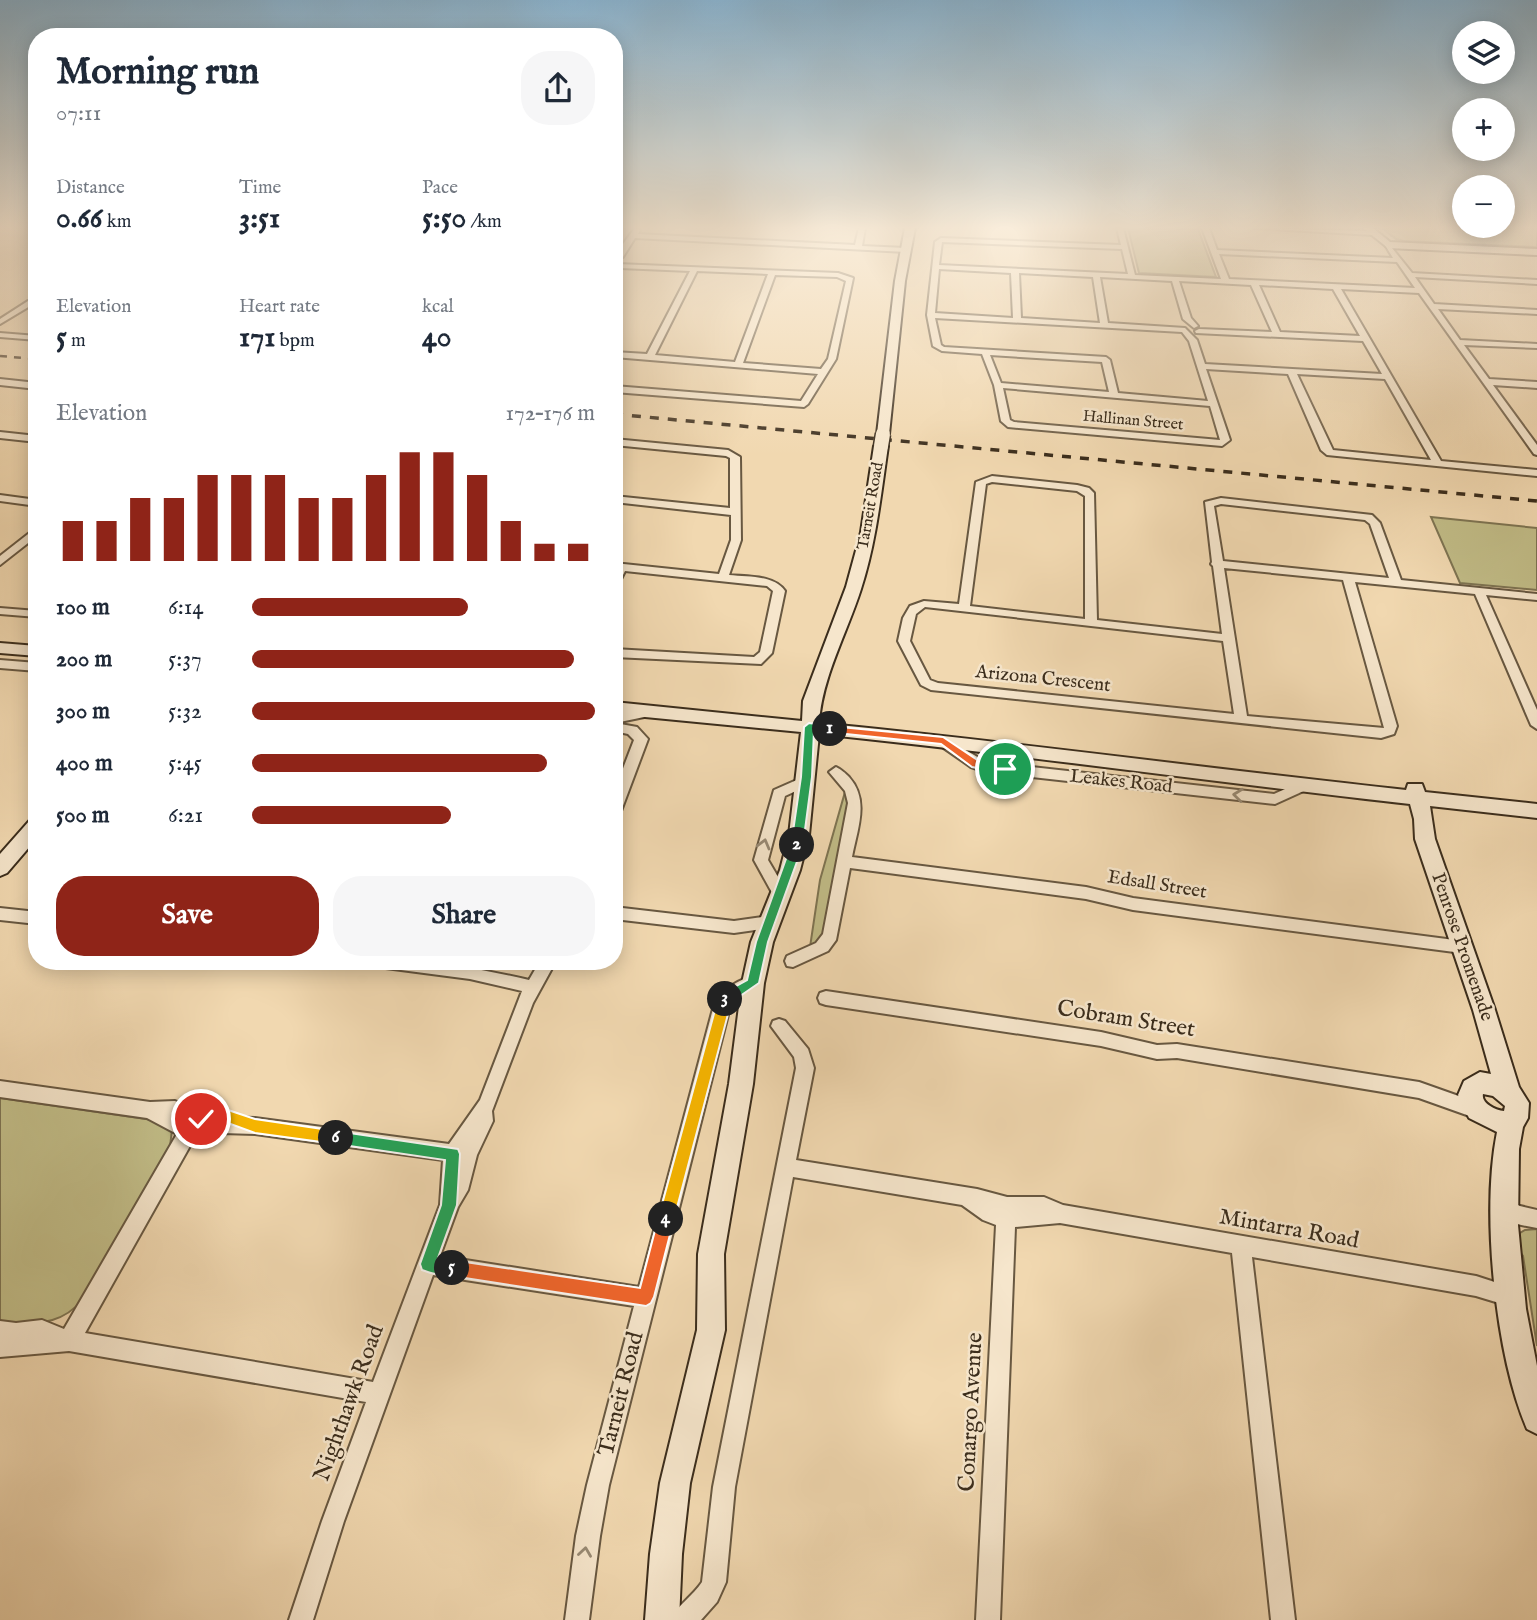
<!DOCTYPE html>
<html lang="en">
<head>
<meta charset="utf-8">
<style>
  body { margin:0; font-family:"IM FELL English",serif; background:#f6f6f7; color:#1f2937; height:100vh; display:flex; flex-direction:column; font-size:26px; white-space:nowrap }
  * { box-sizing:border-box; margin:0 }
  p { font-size:23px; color:#747a83 }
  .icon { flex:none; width:38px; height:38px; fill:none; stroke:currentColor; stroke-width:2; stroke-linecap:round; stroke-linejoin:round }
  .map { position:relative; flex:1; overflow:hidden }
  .sheet { position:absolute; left:28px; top:28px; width:595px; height:942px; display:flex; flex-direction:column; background:#fff; border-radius:28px; box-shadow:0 4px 18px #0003 }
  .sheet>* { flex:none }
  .fabs { position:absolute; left:1452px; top:21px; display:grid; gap:14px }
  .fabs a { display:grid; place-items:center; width:63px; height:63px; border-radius:50%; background:#fff; box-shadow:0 4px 18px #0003; font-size:35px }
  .pin { position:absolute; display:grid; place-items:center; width:60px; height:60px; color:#fff; margin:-30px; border:4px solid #fff; border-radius:50%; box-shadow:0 2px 7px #0007 }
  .km { position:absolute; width:35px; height:35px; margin:-18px; border-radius:50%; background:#222; color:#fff; font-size:19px; line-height:35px; text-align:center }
  .round { display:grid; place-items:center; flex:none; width:74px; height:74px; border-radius:28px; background:#f6f6f7 }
  .headline { display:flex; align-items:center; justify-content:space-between; height:119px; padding:0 28px }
  h1 { font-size:38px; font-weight:800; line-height:52px }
  .metrics { display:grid; grid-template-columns:repeat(3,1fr); gap:10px; height:119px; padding:7px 28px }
  .metrics div { display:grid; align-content:center }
  .metrics b { font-size:30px; font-weight:800 }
  .metrics small { font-size:19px; font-weight:400 }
  .metrics p { font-size:19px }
  .chart { height:196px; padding:14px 28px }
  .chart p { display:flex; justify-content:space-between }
  .chart svg { width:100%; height:126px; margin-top:7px; stroke:#8f2418; stroke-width:6 }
  .action { display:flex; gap:14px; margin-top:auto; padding:14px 28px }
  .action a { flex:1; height:80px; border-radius:28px; background:#8f2418; color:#fff; font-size:28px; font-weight:800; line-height:80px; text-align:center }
  .action a+a { background:#f6f6f7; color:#1f2937 }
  ul { padding:0 28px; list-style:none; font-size:23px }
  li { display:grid; grid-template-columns:112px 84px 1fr; align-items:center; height:52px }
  li i { height:18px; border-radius:9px; background:#8f2418 }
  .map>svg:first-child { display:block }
  .green { fill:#c1bc87; stroke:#7e7452; stroke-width:2 }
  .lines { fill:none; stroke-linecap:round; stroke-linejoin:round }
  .street-casing { stroke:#685841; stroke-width:4 }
  .secondary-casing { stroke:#3b2d1c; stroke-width:4 }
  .street { fill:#f6e6cc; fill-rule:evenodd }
  .secondary { fill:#f6e6cc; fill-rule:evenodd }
  .rail-far1 { stroke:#3b2d1c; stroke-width:2.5; stroke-dasharray:7 7; stroke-linecap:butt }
  .rail { stroke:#3b2d1c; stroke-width:3.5; stroke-dasharray:9 9; stroke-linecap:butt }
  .secondary-bridge-casing { stroke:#3b2d1c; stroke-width:17; stroke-linecap:butt }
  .secondary-bridge { stroke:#f6e6cc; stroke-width:14 }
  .oneway { stroke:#988a74 }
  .split-1 { fill:#f0652b; stroke:#fff; stroke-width:2 }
  .split-2 { fill:#22a559; stroke:#fff; stroke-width:2 }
  .split-3 { fill:#22a559; stroke:#fff; stroke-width:2 }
  .split-4 { fill:#f5b400; stroke:#fff; stroke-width:2 }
  .split-5 { fill:#f0652b; stroke:#fff; stroke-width:2 }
  .split-6 { fill:#22a559; stroke:#fff; stroke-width:2 }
  .split-7 { fill:#f5b400; stroke:#fff; stroke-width:2 }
  .labels { text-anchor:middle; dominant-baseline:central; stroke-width:5; stroke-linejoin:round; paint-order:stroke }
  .far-street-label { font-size:16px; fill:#3b2d1c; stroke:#f6e6cc }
  .street-label { font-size:19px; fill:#3b2d1c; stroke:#f6e6cc }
  .near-street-label { font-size:23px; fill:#3b2d1c; stroke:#f6e6cc }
</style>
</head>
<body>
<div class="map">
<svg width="1537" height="1620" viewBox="0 0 1537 1620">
  <rect width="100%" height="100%" fill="#f1d8b0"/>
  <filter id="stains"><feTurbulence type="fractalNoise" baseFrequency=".00286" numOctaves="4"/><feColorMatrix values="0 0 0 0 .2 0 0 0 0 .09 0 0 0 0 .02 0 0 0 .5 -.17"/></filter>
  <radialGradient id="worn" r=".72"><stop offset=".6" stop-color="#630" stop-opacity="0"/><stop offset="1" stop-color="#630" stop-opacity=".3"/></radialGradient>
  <path class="green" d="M1128,228L1198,229L1216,277L1139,273Z
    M1382,228H1537V247L1403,241L1396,239Z
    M1431,517L1537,528V590L1460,583Z
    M845,792L849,797L824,934L819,943L810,947L820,880Z
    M0,1098L160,1121L172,1130L170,1146L82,1300C62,1325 36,1323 6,1325L0,1320Z
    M1537,1229V1346L1523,1256L1516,1247L1520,1233L1525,1230Z"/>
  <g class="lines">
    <defs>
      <path id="street" d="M635,228L640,230L638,234L855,245L859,228H865L862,246L906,248L910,250L906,252L635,238L623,257L614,261V256Z
        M1117,228H1123L1135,275L1221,279L1202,228H1209L1217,250L1393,258L1385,245L1388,243L1412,273L1537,280V284L1415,277L1434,304L1537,310V314L1438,309L1460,340L1537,344V348L1464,345L1489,379L1537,382V388L1493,385L1537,445V455L1534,454L1419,293L1341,289L1441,461L1537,470V476L1327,455L1321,450L1288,374L1206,369L1230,440L1222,446L1008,427L1001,421L994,385L982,354L942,351L933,346L927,315L935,242L941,238L1121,245ZM942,242L1122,249L1128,274L939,265ZM1219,254L1397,262L1415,288L1229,279ZM939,269L1011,273L1013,318L935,313ZM1019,273L1093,277L1100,323L1021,318ZM1100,277L1172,281L1183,319L1194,328L1198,326L1191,318L1179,281L1251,285L1272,332L1199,329L1195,331L1196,333L1363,341L1382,374L1205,364L1197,340L1185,328L1108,323ZM1259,285L1333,289L1360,336L1280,332ZM935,318L1182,332L1189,341L1208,401L1118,393L1110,360L1106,357L944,347L941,345ZM990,355L1102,362L1109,392L1001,383ZM1297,374L1385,379L1431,460L1333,450ZM1003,388L1210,406L1220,440L1014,422L1010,420Z
        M1255,228L1373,231L1376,233L1373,235Z
        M617,264L838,273L853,278L836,359L808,404L804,407L614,392V386L801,401L818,374L614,357V352L647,354L690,271L620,268ZM697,271L768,274L735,362L655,355ZM775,275L837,277L846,281L828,359L821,369L743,363Z
        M28,301L35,303L0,324V319Z
        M0,333L37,336V340L0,337Z
        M0,379L37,383V389L0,385Z
        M0,432L37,436V442L0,438Z
        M614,439L728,450L740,457L741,540L729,575C748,577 774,575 785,591L772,653L761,664L614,657V649L754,657L760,652L773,591L767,586L625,571L618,585L614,586V563L719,574L731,540V515L614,502V496L730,508V458L726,456L614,445Z
        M992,476L1077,485L1089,488L1094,493L1097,620L1222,634L1213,566L1211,564L1212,562L1205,502L1221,498L1372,515L1380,523L1401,580L1537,594V600L1486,595L1537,710V729L1531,725L1475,594L1355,582L1397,726L1394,734L1381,738L931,690L921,685L898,641L903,618L910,606L924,601L959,604L976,482ZM992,482L1077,491L1085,496V619L970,606L986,484ZM1221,504L1365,520L1370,524L1389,578L1223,561L1214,506ZM1224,568L1343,580L1384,728L1247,716ZM925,607L1223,641L1234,714L938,683L930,680L910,641L916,614Z
        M0,495L37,500V506L0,501Z
        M37,527V536L0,565V556Z
        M0,608L37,611V617L0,614Z
        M0,660L37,663V671L0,668Z
        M649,708L654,709L655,712L654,715L615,723L637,727L648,739L621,811L614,816V792L634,740L628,734L614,731V715Z
        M943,737L986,762L1274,794L1303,781L1310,786L1308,789L1275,804L986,772L971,767L938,744L936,741L938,738Z
        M836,767C842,770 845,773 849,777C870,800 857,830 852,857L1086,887L1133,898L1462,941L1468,943L1470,947L1468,951L1462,953L1133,910L1086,899L850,868L836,940L828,951L793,967L787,966L785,961L787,956L816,943L823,934L848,803L845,791L829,772Z
        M807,772L814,777L809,785L785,796L768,860L788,894L785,898H775L754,860L774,790L799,779L802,774Z
        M614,907L734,921L769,916L774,918L777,922L774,926L769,928L734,933L614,919Z
        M0,908L37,912V924L0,920Z
        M370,961C425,958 476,968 529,980L540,961H556L533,1003L492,1111L493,1121L477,1155L468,1190L458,1207L440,1256L639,1287L714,1005C721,992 743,973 759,978L761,983C754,995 737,995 730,1007L609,1485L600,1536L589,1620H565L576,1536L587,1485L634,1306L433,1275L344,1521L313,1620H289L322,1521L366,1402L69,1351L0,1357V1321L16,1323L42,1320L64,1329L177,1134L147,1118L0,1097V1081L150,1102L175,1101L196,1111L218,1108L224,1110L226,1117L255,1118L449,1144L480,1100L522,991L470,979L378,967L372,966ZM222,1133L255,1134L443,1160L440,1205L373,1382L85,1333L195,1137Z
        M826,991L1101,1032L1157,1045L1177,1044L1419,1082L1484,1105L1487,1111L1484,1117L1478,1119L1419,1098L1177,1058L1157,1059L1101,1046L826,1005L820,1003L818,998L820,993Z
        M779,1019L785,1021L808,1049L814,1068L796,1160L977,1189L1007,1197H1044L1063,1205L1476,1276L1516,1289L1519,1296L1516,1303L1509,1306L1476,1296L1252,1257L1295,1620H1271L1232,1253L1060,1223L1015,1227L1000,1620H976L996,1225L983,1220L962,1205L793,1177L735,1487L726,1582L717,1602L701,1620H671C677,1605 693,1596 702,1582L713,1487L796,1068L794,1057L771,1026L773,1021Z
        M1505,1199L1520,1206L1537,1210V1228C1522,1225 1502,1223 1496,1208L1498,1202Z"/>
      <path id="secondary" d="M905,228H915L905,281L889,434L883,438L877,434L895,281Z
        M1363,228H1373L1390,242L1537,249V255L1388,248Z
        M881,442L888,446C881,494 876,543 861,589C847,633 822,677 819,723C1015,742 1210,769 1406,790L1408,784H1422L1425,792L1537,804V818L1430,806L1435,839L1495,1010L1519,1087L1529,1103L1528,1118L1523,1127L1519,1149L1518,1225L1526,1309L1537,1366V1434L1527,1429C1495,1354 1481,1212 1497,1132L1469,1118L1458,1095L1464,1081L1480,1072L1491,1074L1473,1010L1415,839L1414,819L1410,804C1213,782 1016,754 819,734L809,835L800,870L773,942L764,983L753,1084L724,1254L725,1330L690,1483L682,1554L679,1620H645L650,1554L660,1483L697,1330L698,1254L729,1084L742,983L751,942L780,870L789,835L801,732L614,714V702L802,721L803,701L846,587L861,532L874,446ZM1483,1094L1493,1096L1505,1106L1504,1111C1495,1110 1481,1103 1483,1094Z
        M0,643L37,646V656L0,653Z
        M37,818V838L7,873L0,876V854L30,820Z"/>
    </defs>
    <use href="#street" class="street-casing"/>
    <use href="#secondary" class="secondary-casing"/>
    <use href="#street" class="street"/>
    <use href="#secondary" class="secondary"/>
    <path class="rail-far1" d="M0,356L37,359"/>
    <path class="rail" d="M614,414L1537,501"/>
    <defs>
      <path id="secondary-bridge" d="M881,446L883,434"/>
    </defs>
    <use href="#secondary-bridge" class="secondary-bridge-casing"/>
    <use href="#secondary-bridge" class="secondary-bridge"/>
  </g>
  <defs><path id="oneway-chevron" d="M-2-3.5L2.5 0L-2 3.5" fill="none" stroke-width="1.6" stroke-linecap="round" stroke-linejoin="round" transform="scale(1.75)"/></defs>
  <g class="oneway">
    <use href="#oneway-chevron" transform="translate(1238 795) rotate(-174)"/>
    <use href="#oneway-chevron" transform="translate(764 844) rotate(-75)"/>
    <use href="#oneway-chevron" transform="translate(585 1552) rotate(-82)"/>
  </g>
  <linearGradient id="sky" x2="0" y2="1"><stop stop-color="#8ab6d4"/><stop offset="0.5" stop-color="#f9eddb"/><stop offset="1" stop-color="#f9eddb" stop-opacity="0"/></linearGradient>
  <rect width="1537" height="455" fill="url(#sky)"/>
  <path class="split-1" d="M830,726L943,737L979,761L1005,766L1010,769L1005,773L972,767L941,744L827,732V727Z"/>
  <path class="split-2" d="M809,723L830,726L836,729L830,733L814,731L812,777L803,845L797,849L791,845L801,777L804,727Z"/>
  <path class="split-3" d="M797,840L803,845L768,942L759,983L730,1003H720V995L747,980L756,942L791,845Z"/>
  <path class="split-4" d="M725,994L732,999L674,1219L672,1224L666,1226L661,1224L658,1219L718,999Z"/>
  <path class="split-5" d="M666,1211L672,1213L674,1219L654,1297L651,1303L646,1306L452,1276L446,1274L444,1268L446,1262L452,1260L640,1288L658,1219L661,1213Z"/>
  <path class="split-6" d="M336,1131L458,1149L460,1154L457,1205L438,1258L458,1262L460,1268L458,1274C448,1278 432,1274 422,1270L420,1264L441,1205L445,1160L336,1144L328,1138Z"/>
  <path class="split-7" d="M228,1110L255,1119L336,1131L343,1138L336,1144L255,1133L228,1123L201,1126L194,1119L201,1113Z"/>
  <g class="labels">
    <g class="far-street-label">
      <text transform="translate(1133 421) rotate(5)">Hallinan Street</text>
      <text transform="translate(871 506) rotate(-80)">Tarneit Road</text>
    </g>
    <g class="street-label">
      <text transform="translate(1043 679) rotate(6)">Arizona Crescent</text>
      <text transform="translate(1121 782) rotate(6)">Leakes Road</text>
      <text transform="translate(1157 885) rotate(9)">Edsall Street</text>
      <text transform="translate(1462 947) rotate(71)">Penrose Promenade</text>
    </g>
    <g class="near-street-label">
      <text transform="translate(1126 1019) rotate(9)">Cobram Street</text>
      <text transform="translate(1289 1229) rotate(10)">Mintarra Road</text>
      <text transform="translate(621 1394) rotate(-76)">Tarneit Road</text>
      <text transform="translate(349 1403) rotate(-70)">Nighthawk Road</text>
      <text transform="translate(971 1412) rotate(-87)">Conargo Avenue</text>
    </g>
  </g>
  <rect width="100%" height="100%" filter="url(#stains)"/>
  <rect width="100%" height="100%" fill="url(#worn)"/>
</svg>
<div class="fabs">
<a><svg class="icon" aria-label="layers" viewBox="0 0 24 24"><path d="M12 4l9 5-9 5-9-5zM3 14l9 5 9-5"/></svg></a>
<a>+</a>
<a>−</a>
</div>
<div class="pin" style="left:1005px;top:769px;background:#1e9e55"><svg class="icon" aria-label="arrive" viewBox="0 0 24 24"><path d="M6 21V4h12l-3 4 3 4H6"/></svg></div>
<div class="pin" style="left:201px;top:1119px;background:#d93025"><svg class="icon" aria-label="check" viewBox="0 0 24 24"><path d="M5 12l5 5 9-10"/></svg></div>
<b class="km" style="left:830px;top:729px">1</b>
<b class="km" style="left:797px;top:845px">2</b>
<b class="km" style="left:725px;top:999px">3</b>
<b class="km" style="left:666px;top:1219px">4</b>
<b class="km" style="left:452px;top:1268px">5</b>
<b class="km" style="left:336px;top:1138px">6</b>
<section class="sheet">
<div class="headline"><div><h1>Morning run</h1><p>07:11</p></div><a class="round"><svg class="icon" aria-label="share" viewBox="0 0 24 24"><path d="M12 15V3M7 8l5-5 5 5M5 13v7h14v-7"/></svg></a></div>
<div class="metrics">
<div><p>Distance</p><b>0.66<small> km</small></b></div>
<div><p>Time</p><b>3:51</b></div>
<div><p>Pace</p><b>5:50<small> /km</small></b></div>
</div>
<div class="metrics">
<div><p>Elevation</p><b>5<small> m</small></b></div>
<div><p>Heart rate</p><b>171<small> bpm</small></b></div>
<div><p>kcal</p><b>40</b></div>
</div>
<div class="chart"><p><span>Elevation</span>172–176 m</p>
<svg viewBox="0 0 160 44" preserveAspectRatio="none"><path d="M5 44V30M15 44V30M25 44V22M35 44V22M45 44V14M55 44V14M65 44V14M75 44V22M85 44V22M95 44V14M105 44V6M115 44V6M125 44V14M135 44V30M145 44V38M155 44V38"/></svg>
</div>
<ul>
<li><b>100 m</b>6:14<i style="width:63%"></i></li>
<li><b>200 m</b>5:37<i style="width:94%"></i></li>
<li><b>300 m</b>5:32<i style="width:100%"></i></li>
<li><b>400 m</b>5:45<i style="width:86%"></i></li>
<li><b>500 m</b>6:21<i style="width:58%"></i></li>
</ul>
<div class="action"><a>Save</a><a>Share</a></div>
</section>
</div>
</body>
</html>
